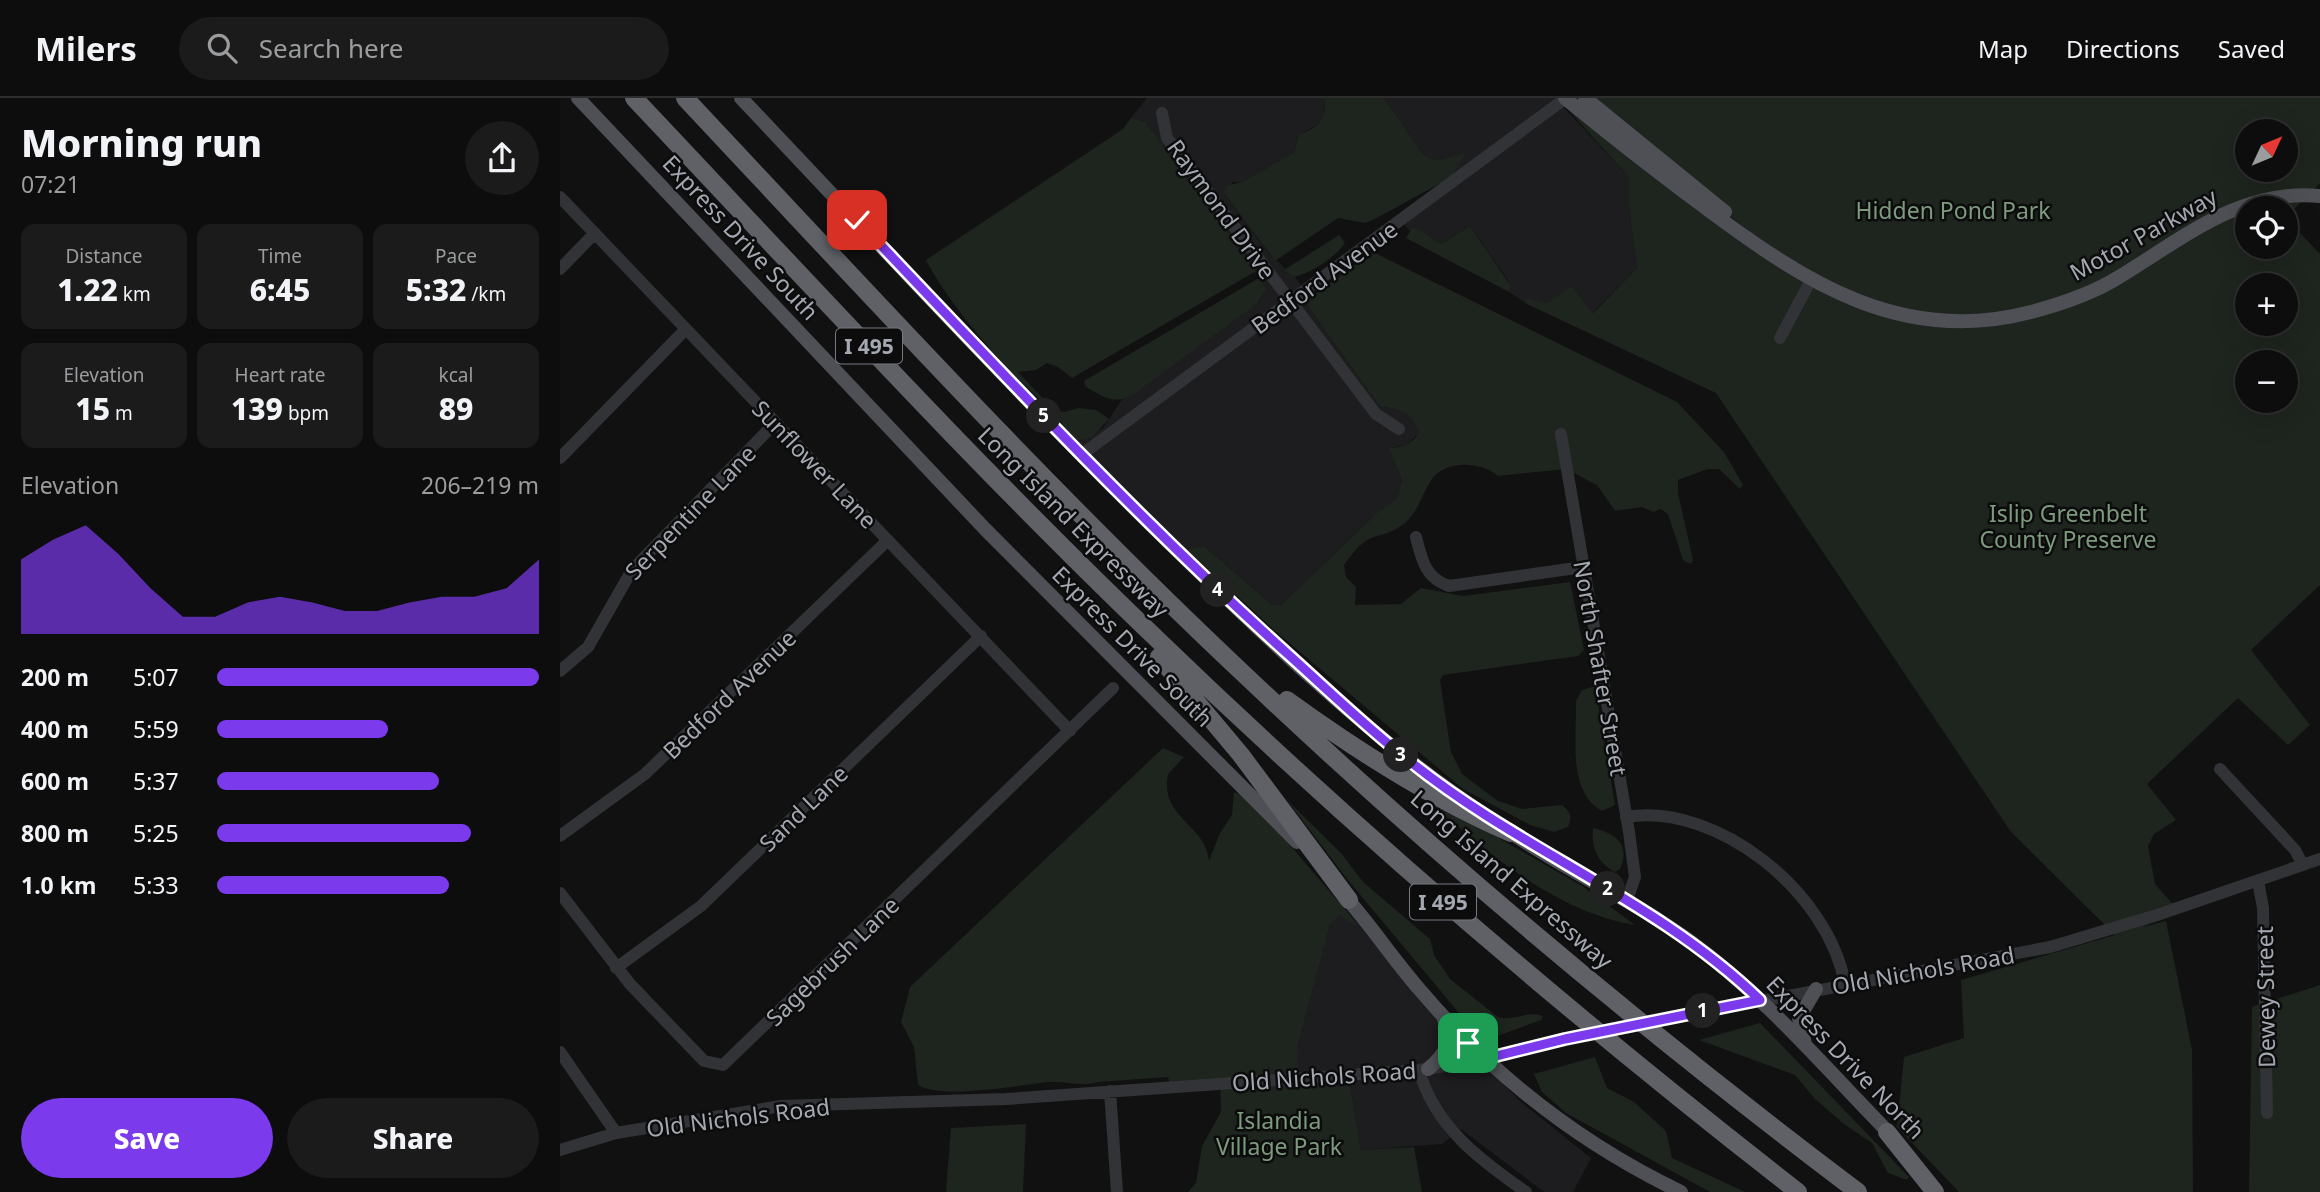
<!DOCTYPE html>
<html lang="en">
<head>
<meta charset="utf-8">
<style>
  body { margin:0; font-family:"Noto Sans",sans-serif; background:#1b1b1c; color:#f1f3f6; height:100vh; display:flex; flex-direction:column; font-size:26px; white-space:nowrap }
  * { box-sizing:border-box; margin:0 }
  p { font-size:23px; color:#9a9c9e }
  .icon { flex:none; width:38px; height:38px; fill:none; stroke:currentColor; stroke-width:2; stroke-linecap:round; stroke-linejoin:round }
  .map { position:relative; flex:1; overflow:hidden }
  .panel { display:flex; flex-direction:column; background:#0d0d0e; width:560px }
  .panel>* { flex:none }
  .needle { width:46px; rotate:46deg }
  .buttons { position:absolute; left:1675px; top:21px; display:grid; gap:14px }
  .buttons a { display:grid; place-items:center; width:63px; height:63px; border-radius:50%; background:#0d0d0e; box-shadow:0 7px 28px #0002,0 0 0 2px #2d2d2e; font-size:35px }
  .pin { position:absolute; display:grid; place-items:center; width:60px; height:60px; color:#fff; margin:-30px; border-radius:14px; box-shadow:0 4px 10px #0006 }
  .km { position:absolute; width:35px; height:35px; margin:-18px; border-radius:50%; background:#222; color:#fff; font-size:19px; line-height:35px; text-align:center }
  .round { display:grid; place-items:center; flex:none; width:74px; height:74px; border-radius:37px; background:#1b1b1c }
  .headline { display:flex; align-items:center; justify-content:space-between; height:119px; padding:0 21px }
  h1 { font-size:38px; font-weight:800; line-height:52px }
  .figures { display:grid; grid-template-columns:repeat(3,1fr); gap:10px; height:119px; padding:7px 21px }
  .figures div { display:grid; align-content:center; border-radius:14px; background:#1b1b1c; text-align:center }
  .figures b { font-size:30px; font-weight:800 }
  .figures small { font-size:19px; font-weight:400 }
  .figures p { font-size:19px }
  .chart { height:196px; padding:14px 21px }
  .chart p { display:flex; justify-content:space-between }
  .chart svg { width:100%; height:126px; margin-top:7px; fill:#7c3aed; opacity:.7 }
  .button { display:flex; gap:14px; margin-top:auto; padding:14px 21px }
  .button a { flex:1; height:80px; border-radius:42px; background:#7c3aed; color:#fff; font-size:28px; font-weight:800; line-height:80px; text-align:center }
  .button a+a { background:#1b1b1c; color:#f1f3f6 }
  ul { padding:0 21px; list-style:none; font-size:23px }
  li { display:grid; grid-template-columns:112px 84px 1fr; align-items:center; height:52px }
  li i { height:18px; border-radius:9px; background:#7c3aed }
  header { display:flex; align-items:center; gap:42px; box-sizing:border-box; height:98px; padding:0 35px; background:#0d0d0e; border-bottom:2px solid #2d2d2e }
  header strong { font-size:33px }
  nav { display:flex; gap:38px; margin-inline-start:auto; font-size:24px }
  .search { width:490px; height:63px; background:#1b1b1c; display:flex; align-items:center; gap:18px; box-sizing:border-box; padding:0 24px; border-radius:38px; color:#9a9c9e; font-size:26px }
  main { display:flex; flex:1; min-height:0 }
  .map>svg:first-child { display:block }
  .built { fill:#1d1d1f }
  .green { fill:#1e241e; fill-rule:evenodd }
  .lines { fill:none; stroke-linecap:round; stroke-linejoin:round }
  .minor { stroke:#323336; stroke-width:12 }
  .major { stroke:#4e5055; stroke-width:14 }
  .highway { stroke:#5f6167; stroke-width:18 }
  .minor-bridge { stroke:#323336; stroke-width:12 }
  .route-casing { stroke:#fff; stroke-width:14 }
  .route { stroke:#7c3aed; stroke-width:9 }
  .labels { text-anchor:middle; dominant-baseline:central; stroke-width:5; stroke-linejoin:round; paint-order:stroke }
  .shield { fill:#0c0c0d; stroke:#767980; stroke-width:2 }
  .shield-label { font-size:21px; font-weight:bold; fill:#a4a8b1 }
  .street-label { font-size:23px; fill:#a4a8b1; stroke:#0c0c0d }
  .park-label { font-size:23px; fill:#7d9a7e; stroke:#0c0c0d }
</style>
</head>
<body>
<header>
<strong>Milers</strong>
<div class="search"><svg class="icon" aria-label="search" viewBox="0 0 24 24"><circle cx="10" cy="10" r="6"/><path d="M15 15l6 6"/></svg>Search here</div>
<nav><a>Map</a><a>Directions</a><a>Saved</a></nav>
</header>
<main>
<section class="panel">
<div class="headline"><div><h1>Morning run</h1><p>07:21</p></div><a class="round"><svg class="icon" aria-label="share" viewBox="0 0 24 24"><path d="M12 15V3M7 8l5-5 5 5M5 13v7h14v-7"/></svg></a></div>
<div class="figures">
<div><p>Distance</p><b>1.22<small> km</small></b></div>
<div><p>Time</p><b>6:45</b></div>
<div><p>Pace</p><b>5:32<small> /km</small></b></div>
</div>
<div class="figures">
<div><p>Elevation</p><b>15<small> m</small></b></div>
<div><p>Heart rate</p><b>139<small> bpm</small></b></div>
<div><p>kcal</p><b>89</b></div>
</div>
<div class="chart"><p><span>Elevation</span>206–219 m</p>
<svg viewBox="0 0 160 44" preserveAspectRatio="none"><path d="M0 44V18L10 11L20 6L30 16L40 28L50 38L60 38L70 33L80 31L90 33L100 36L110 36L120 33L130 31L140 31L150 28L160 18V44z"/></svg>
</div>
<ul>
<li><b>200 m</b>5:07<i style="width:100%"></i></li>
<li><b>400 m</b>5:59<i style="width:53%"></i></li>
<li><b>600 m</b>5:37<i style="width:69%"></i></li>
<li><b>800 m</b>5:25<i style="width:79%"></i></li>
<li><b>1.0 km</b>5:33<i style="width:72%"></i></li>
</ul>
<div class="button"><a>Save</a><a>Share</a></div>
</section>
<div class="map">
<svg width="1760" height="1094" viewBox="0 0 1760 1094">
  <rect width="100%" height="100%" fill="#111112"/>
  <path class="built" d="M587,0H764V19L760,26L739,36L734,54L685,84H673L664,95L709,156L735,179L750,200L747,207L820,309L840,311L848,316L856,325L859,335L847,347L830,350L842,382L839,400L819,413L721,507L711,506L644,448L626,451L514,343L543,330L561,303L696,207L707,191L585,23L571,20Z
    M824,0H995L1069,79V108L1077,170L1032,215L963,200L967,206L949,194L951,188L946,179L910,128L881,146L857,130L850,133L842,124L890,80L900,56L886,63H873L864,57Z
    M777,801L878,921L961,1004L1031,1060L1013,1094H984L901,1031L882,1046L801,1052L788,974L728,978L724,937L735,953Z"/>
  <path class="green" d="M764,0H824L864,57C881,68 889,57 906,55L890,80L813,122L805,125L778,120L715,163L664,95L666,88L685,83L734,54L739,36C759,30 767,22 764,0Z
    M1025,0H1760V85L1726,119V110H1687V149H1726V120L1760,156V487L1691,552L1750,627L1728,647L1678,600L1587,686L1616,722L1594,736L1588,748L1595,786L1619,813L1583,829L1606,823L1632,952L1633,1094H1399L1337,1029L1344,959L1404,940L1401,882L1555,837L1451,734L1156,295L967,206L962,199L987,205L1011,188L1033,215L1077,170L1069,108V79L1010,14L1102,85L1208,149ZM1687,33H1726V72H1687ZM1687,187H1726V226H1687ZM1687,264H1726V303H1687Z
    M571,20L585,23L696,173L512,280L498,269L487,265L476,272L458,274L494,312L505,314L518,310L536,312L549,321L531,340L514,343C499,317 473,296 452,275C423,244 385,199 366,162L563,31Z
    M910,128L951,188L949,194L846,140L852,130H857L881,146Z
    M779,137L785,145C775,160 752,174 735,179L724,172Z
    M813,154L1117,304L1164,354L1183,387L1180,391L1159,371H1148L1118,382V395L1133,462L1131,466L1123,462L1108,416L1101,411L1093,414L1082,409L1055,413L1037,387L1006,371L938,378C921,363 883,361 870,384C861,399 859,412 845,425C834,434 824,436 811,440C800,445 791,457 784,467L786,479L796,489L795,507L841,506L861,490L903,498L1010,484L1024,552L1018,558L883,577L880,582L891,654L902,676L938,703L962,711L1002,707C1011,714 1012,719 1008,729L994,734L970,727L903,691L715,533L626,451L644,448L711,506L721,507L819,413L838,400L842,382L829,350C843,349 851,347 859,335C853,315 840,310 820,309L747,207L750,200Z
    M699,180L707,191L696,207L571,298C553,307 542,298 526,289L524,283Z
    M1035,588L1055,707L1042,713C1007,693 1017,640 1016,603L1022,592Z
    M603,650L624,659L608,676C599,720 646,726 649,763L660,735L672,717L674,694L681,697L713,727L792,820L798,830L779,817L770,827L737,949L738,968L732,976L728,972V978L788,974L801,1052L854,1049L862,1094H628L636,1085L642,1048L661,1014L660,985L610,988L608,979L538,984C521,989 506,983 489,984C459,987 383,1002 358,987L354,949L341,924L350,889Z
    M857,693L1022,788L1075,827C990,813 920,748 857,693Z
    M727,702L781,755L803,784L870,841L874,857L890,881L938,919C954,924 966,912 983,918L981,922L932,940L919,939L787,781Z
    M1033,730C1055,735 1071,746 1060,771L1054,774C1037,763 1031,750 1033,730Z
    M1760,887V1094H1689L1692,909Z
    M1200,925L1349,1079L1347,1082L1328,1075L1312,1045L1284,1026L1255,1001L1235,977L1139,942Z
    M1035,959L1047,990L1074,1004L1106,1033L1112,1060L1185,1094H1150L1006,1015L982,994L974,976Z
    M466,1026L463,1094H386L391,1030Z"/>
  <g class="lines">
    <path class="minor" d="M602,15L607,40L617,53L816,316L839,331
      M0,99L510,633
      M0,171L35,135
      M1220,240L1251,182
      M1001,336L1069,734L1075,779L1067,802
      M521,357L1006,0
      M0,360L126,231
      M856,439C862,462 865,480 889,488L1023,469
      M0,573L28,549L72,472L215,325
      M1660,671L1735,752L1743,767
      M1066,719C1159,704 1269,796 1285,886
      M0,738L85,676L328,442
      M1698,783L1703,810L1707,1015
      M0,795L70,886L144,963L163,967L553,590
      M56,870L141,808L421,538
      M1115,919L1490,849L1597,817L1760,761
      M0,954L56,1035
      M859,972C875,1029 920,1062 966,1094
      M550,993L557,1094
      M0,1052L56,1035L221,1008L446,1001L859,972L907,965L1005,941"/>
    <path class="major" d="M18,0L425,431L737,744
      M181,0C317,144 452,289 592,428C695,529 800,632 919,713
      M1005,0C1051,38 1099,75 1147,111C1245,184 1342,248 1471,214C1501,206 1532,196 1559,179C1622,141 1681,90 1760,98
      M1025,0L1165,114
      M944,730C1004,772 1072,801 1131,844C1207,900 1268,973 1334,1040
      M783,796C810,826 833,861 860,892C933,978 1019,1045 1121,1094
      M1245,946L1239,920L1256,891
      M868,971C885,957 894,943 884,921"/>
    <path class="highway" d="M74,0C247,183 417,369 599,543C802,739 1016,921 1238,1094
      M125,0C309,196 491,395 687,579C880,762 1086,934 1298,1094
      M599,559L681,657L789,802
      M727,602C796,652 872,701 951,735
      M1327,1034L1375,1094"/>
    <path class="minor-bridge" d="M1005,941L1115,919"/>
  </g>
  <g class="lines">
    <defs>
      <path id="route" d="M297,122C438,271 578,421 730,558C770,594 809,632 852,665C962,753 1098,803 1200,902L1005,941L924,961L908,945"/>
    </defs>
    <use href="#route" class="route-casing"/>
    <use href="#route" class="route"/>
  </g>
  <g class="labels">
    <g class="shield">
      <rect x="276" y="230.5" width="66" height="35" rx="5"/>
      <rect x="850" y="786.5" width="66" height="35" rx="5"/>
    </g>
    <g class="shield-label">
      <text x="309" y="248">I 495</text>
      <text x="883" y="804">I 495</text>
    </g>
    <g class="street-label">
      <text transform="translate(662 111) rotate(54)">Raymond Drive</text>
      <text transform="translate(1583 136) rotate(-29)">Motor Parkway</text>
      <text transform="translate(181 139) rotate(47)">Express Drive South</text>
      <text transform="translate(764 179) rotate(-36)">Bedford Avenue</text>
      <text transform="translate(255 366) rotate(46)">Sunflower Lane</text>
      <text transform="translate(130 414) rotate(-46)">Serpentine Lane</text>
      <text transform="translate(514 424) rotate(45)">Long Island Expressway</text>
      <text transform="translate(573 548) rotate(45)">Express Drive South</text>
      <text transform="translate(1041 570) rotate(80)">North Shafter Street</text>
      <text transform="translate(169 596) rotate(-44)">Bedford Avenue</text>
      <text transform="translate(243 710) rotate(-44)">Sand Lane</text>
      <text transform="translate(952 781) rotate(41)">Long Island Expressway</text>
      <text transform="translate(272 863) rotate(-44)">Sagebrush Lane</text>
      <text transform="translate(1363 872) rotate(-10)">Old Nichols Road</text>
      <text transform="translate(1705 899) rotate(-91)">Dewey Street</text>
      <text transform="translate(1286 959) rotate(46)">Express Drive North</text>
      <text transform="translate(764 978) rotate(-4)">Old Nichols Road</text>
      <text transform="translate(178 1019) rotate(-7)">Old Nichols Road</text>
    </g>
    <g class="park-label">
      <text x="1393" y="112">Hidden Pond Park</text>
      <text x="1508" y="415">Islip Greenbelt<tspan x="1508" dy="26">County Preserve</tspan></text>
      <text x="719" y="1022">Islandia<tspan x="719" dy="26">Village Park</tspan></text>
    </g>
  </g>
</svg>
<div class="buttons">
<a><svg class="needle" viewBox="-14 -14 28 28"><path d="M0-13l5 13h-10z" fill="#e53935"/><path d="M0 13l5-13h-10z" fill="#9a9c9e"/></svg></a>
<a><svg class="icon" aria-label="locate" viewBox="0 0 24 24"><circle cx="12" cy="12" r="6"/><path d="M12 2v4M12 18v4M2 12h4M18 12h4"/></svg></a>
<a>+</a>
<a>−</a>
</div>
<div class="pin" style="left:908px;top:945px;background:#1e9e55"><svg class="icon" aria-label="arrive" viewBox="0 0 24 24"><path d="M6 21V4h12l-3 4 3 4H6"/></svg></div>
<div class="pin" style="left:297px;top:122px;background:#d93025"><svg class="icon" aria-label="check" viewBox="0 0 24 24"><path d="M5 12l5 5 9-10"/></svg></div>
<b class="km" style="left:1143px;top:913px">1</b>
<b class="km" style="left:1048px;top:791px">2</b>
<b class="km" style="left:841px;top:657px">3</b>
<b class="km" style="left:658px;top:492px">4</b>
<b class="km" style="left:484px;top:318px">5</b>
</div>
</main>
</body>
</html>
